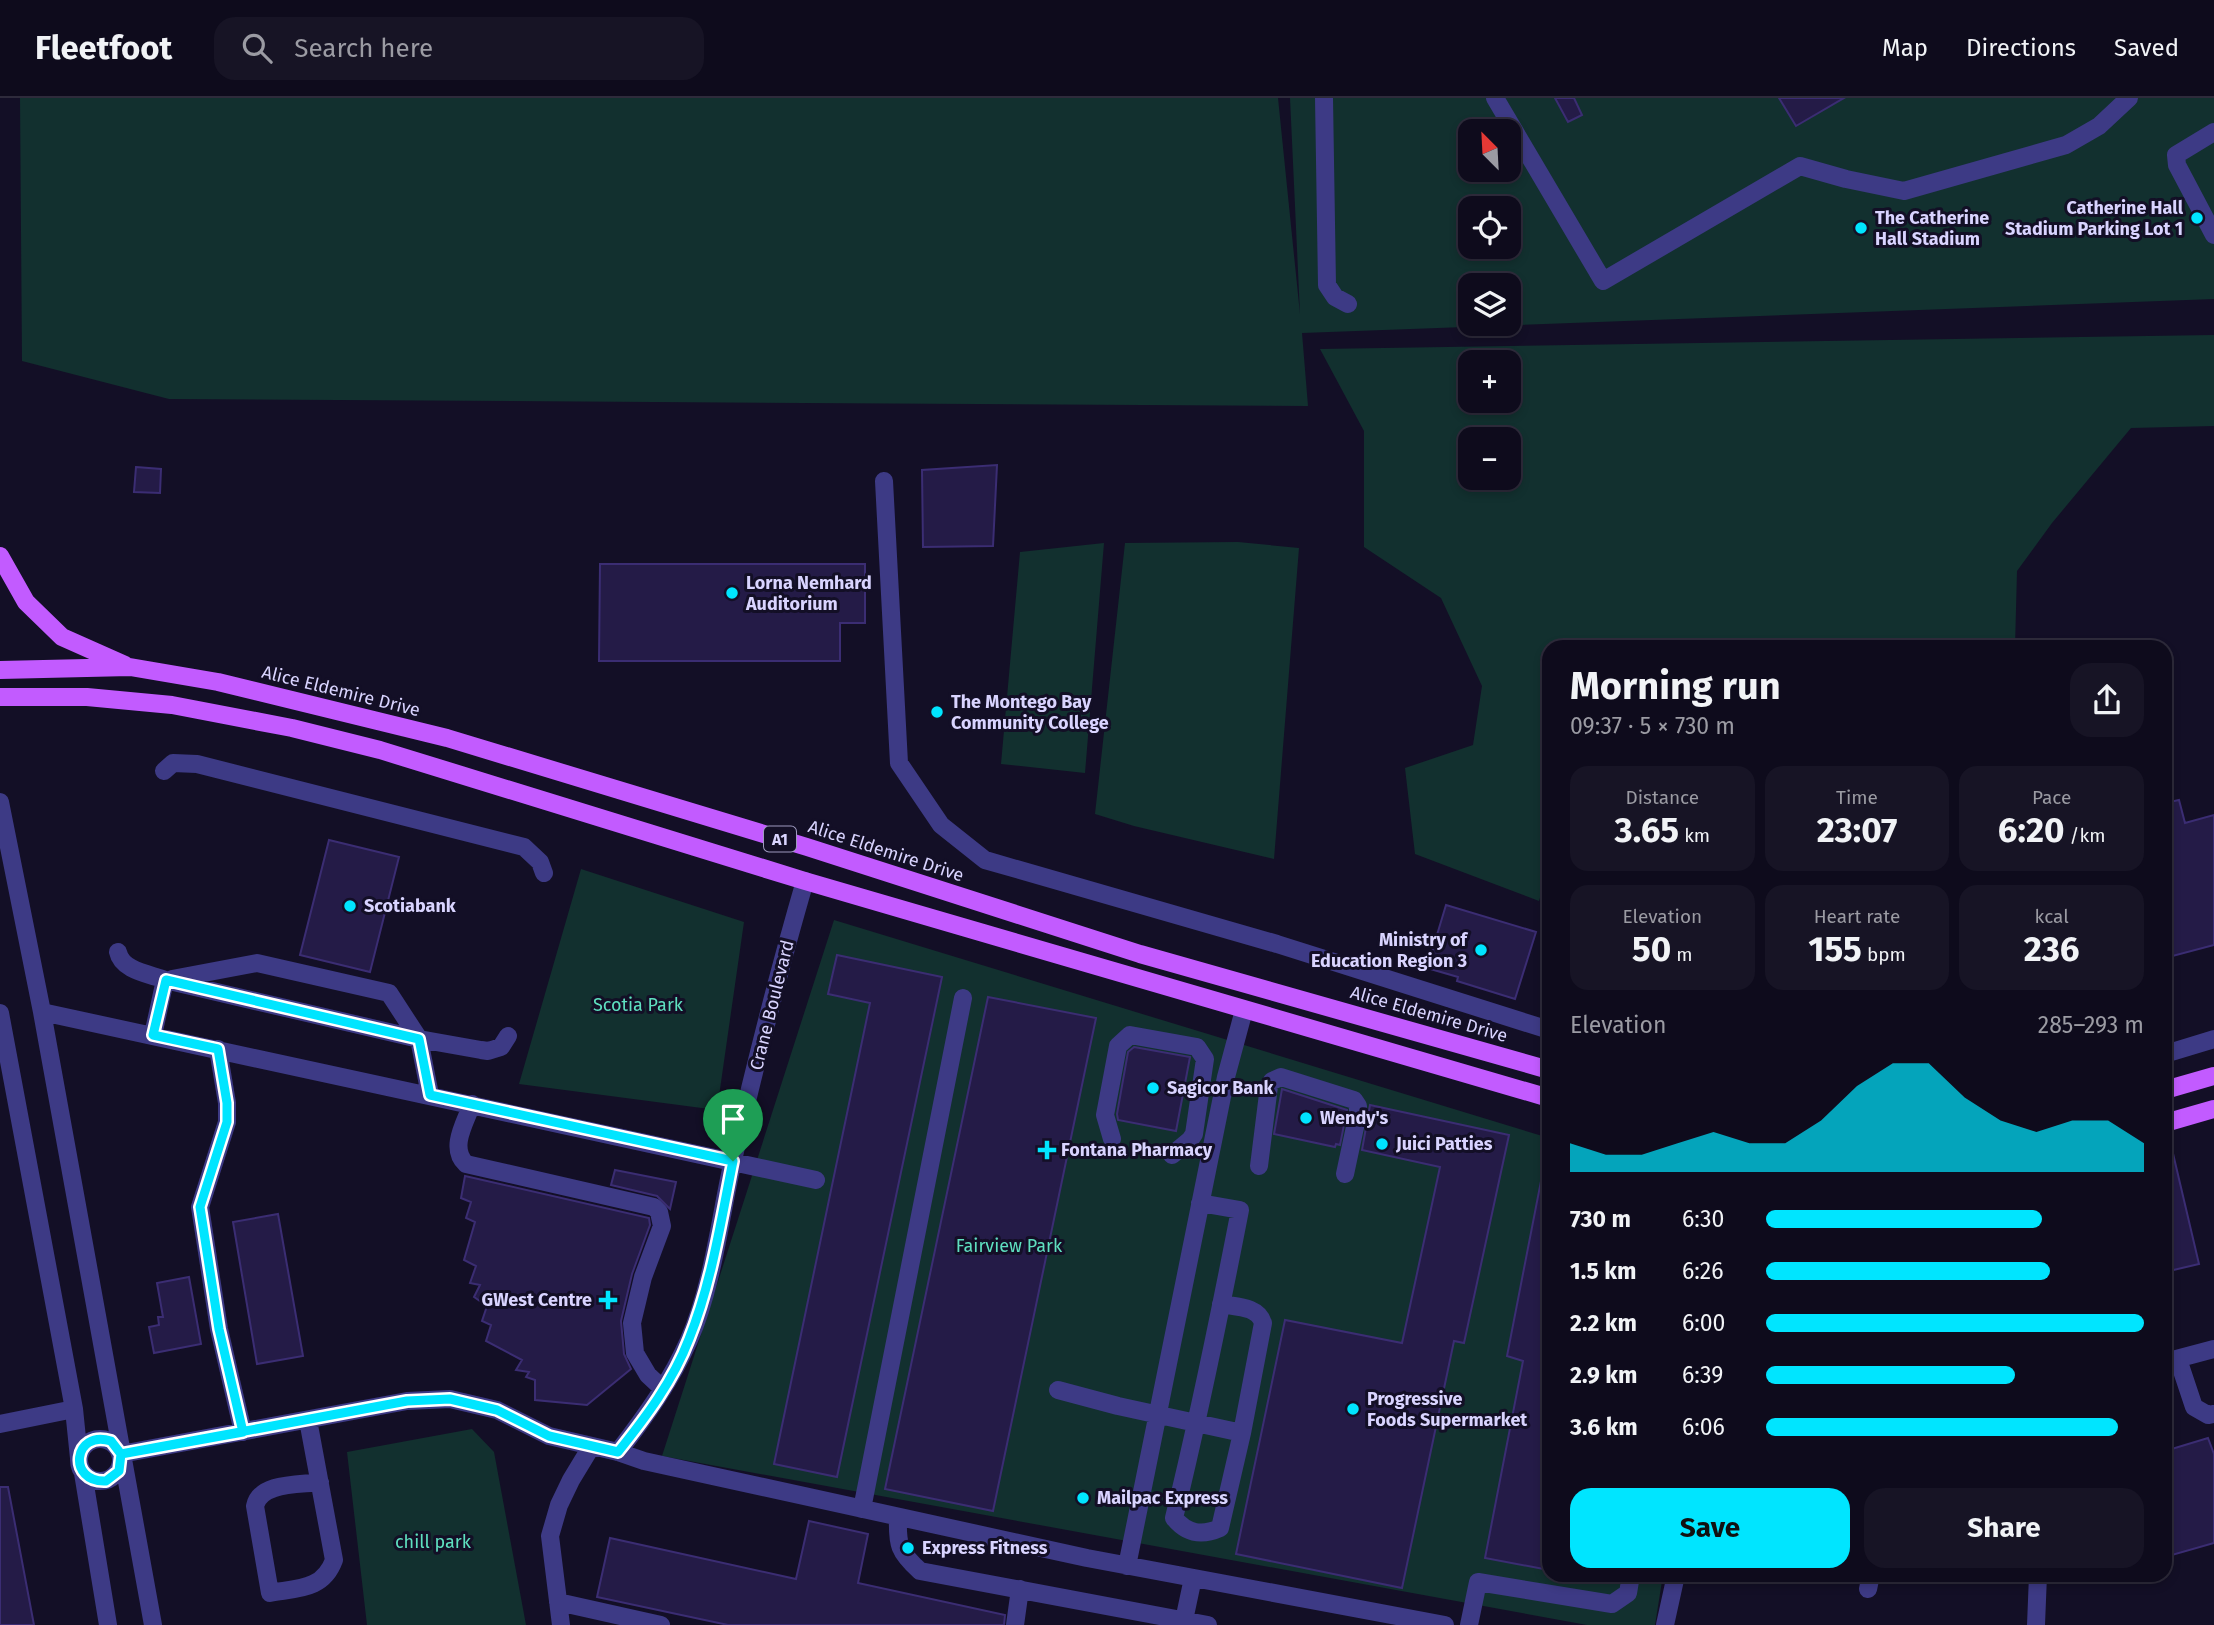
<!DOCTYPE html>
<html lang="en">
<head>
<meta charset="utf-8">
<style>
  body { margin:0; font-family:"Fira Sans",sans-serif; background:#171425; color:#f1f3f6; height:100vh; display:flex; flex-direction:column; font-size:26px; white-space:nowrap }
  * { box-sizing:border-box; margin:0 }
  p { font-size:23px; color:#9b9ba3 }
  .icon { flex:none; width:38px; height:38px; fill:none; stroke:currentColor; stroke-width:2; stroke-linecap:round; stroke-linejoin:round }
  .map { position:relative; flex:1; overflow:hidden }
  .side { position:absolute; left:1542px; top:542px; width:630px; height:942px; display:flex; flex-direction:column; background:#0e0b1c; border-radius:21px; box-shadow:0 4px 10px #0003,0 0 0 2px #2e2b3b }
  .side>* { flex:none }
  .needle { width:46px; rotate:336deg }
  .controls { position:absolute; left:1458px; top:21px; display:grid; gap:14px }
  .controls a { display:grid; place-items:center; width:63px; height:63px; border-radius:14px; background:#0e0b1c; box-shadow:0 4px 10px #0003,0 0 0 2px #2e2b3b; font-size:35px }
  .pin { position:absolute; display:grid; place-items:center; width:60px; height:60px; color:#fff; margin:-72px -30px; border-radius:50% 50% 50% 0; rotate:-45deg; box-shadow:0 0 7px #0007 }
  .pin .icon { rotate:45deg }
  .round { display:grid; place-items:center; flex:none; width:74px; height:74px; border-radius:21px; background:#171425 }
  .overview { display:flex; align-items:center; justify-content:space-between; height:119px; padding:0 28px }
  h1 { font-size:38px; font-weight:700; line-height:52px }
  .metrics { display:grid; grid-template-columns:repeat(3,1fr); gap:10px; height:119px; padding:7px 28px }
  .metrics div { display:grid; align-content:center; border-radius:18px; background:#171425; text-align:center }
  .metrics b { font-size:35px; font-weight:700 }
  .metrics small { font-size:19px; font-weight:400 }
  .metrics p { font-size:19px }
  .chart { height:196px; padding:14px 28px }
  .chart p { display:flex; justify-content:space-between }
  .chart svg { width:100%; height:126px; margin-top:7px; fill:#00e5ff; opacity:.7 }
  .action { display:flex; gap:14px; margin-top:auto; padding:14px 28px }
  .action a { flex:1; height:80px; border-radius:21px; background:#00e5ff; color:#111; font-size:28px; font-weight:700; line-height:80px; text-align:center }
  .action a+a { background:#171425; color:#f1f3f6 }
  ul { padding:0 28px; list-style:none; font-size:23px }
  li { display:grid; grid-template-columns:112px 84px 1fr; align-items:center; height:52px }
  li i { height:18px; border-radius:9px; background:#00e5ff }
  header { display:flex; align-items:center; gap:42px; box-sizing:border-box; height:98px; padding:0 35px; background:#0e0b1c; border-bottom:2px solid #2e2b3b }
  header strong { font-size:33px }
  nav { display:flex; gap:38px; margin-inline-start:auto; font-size:24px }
  .search { width:490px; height:63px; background:#171425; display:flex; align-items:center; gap:18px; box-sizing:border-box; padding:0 24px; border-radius:21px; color:#9b9ba3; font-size:26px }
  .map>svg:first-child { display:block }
  .green { fill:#12302f; fill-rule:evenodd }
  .building { fill:#241b47; stroke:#3b2d73; stroke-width:2 }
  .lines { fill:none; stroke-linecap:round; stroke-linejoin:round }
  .minor { stroke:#3d3a85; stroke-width:18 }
  .major { stroke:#c25bff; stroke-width:18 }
  .route-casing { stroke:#fff; stroke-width:14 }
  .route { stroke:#00e5ff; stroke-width:9 }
  .poi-dot { fill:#00e5ff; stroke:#130f26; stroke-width:2.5 }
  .labels { text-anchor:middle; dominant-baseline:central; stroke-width:6; stroke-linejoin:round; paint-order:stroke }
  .shield { fill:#130f26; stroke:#9e99be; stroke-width:2 }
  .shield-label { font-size:16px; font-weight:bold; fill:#d9d4ff }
  .poi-label { font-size:18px; font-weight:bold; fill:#d9d4ff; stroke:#130f26; text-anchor:start }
  .street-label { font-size:18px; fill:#d9d4ff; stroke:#130f26 }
  .park-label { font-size:18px; fill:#5fe0c0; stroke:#130f26 }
</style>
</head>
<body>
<header>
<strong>Fleetfoot</strong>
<div class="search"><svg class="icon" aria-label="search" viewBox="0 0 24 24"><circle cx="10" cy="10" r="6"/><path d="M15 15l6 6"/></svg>Search here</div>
<nav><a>Map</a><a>Directions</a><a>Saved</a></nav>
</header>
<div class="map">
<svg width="2214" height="1527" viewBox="0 0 2214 1527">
  <rect width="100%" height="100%" fill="#130f26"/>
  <path class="green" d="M20,0H1278L1300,216L1290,0H2214V201L1302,235L1308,308L169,301L22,263ZM1470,33H1508V72H1470ZM1470,110H1508V149H1470ZM1470,187H1508V226H1470Z
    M2214,237V328L2131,330L2052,425L2017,473L2015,549L1549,550V770L1539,803L1415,756L1405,670L1473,647L1482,588L1441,500L1364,449V333L1320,251ZM1508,264V303H1470V264ZM1508,341V380H1470V341Z
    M1238,444L1299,450L1274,761L1134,728L1095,716L1125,445Z
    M1104,445L1085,675L1001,666L1020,454Z
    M581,771L744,824L717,1012L519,986Z
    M834,822L1549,1040V1477H1663L1655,1527H1587L662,1358Z
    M472,1331L494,1354L526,1527H367L347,1354Z"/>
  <path class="building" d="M1555,0H1574L1582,17L1568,24Z
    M1779,0H1844L1796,28Z
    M997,367L993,448L923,449L922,372Z
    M136,369L161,371L160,395L134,394Z
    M600,466H865V525H840V563H599Z
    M2179,702L2185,725L2214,717V847L2165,860V705Z
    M329,742L399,759L370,874L300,857Z
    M1446,807L1536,834L1515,901L1457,883L1458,879L1427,870Z
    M837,857L942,879L837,1379L774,1366L870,905L828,896Z
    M988,899L1096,920L993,1413L885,1391Z
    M1134,949L1190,959L1176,1033L1118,1022L1117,1016L1128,954Z
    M1282,991L1347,1012L1340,1047L1336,1046L1335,1049L1274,1036Z
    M1370,1007L1509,1037L1464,1245L1454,1243L1402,1490L1236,1456L1285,1222L1402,1245L1440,1069L1362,1052Z
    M2171,1047L2199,1166L2165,1174V1048Z
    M615,1072L676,1084L670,1111L657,1098L611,1087Z
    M465,1078L649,1120L650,1127L632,1176L621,1223L624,1256L631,1271L587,1307L535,1302V1282L526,1279L529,1274L516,1272L522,1262L486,1243L491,1227L482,1223L487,1208L474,1199L480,1187L470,1185L476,1168L464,1162L475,1124L466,1120L471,1104L461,1100Z
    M1541,1083L1549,1084V1472L1485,1460L1523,1263L1507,1258Z
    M278,1116L303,1258L257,1266L233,1124Z
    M189,1179L201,1246L154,1255L149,1229L159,1227L158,1219H163L157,1185Z
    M2208,1340L2214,1356V1445L2165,1459V1353Z
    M0,1389H8L34,1527H0Z
    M809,1423L868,1436L858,1485L1005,1517L1004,1527H728L597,1499L610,1440L796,1481Z"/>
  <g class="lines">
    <path class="minor" d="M1324,0L1327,187L1335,199L1348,206
      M1495,0L1603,183L1800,68L1846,81L1904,93L2066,47L2099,28L2129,0
      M2214,34L2176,57L2177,67L2214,137
      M884,383L899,665L941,727L985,762L1277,846L1549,932
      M164,673L173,665L197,666L524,749L540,764L544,775
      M0,704L42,914L153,1527
      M118,854C122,873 150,876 165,882L419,941L481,952L488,953L501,949L508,938
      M172,881L257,865L389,895L419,941L430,997
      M42,914L816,1082
      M0,915L74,1311L79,1360
      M153,937L165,882
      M218,951L227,1005V1024L200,1109L219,1231L243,1334
      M2165,956L2214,941
      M472,1006C465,1025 449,1050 466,1066L654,1109L659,1114L662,1128L643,1179L632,1225L635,1255L648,1277L663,1291
      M1112,1041L1105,1017L1118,948L1130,937L1197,949L1205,961L1194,1036L1190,1042L1172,1057
      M1259,1068L1269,988L1272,983L1281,979L1354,1002L1358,1008V1015L1345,1076
      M1200,1105L1240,1112C1220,1215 1199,1318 1174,1420C1187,1436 1202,1438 1220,1430L1242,1335L1263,1225C1258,1208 1236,1209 1221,1206
      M2178,1261L2194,1309L2208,1317L2214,1316
      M2165,1264L2214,1251
      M1058,1292L1118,1308L1242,1335
      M308,1322L334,1462C323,1492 298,1490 270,1495L255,1408C260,1384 300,1387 320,1384
      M0,1326L74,1311
      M79 1362a21 21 0 1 1 42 0a21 21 0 1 1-42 0Z
      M618,1354C645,1319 671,1283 689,1242C713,1187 720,1120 733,1062C755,968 778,875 805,783
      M121,1356L407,1303L450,1301L497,1312L549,1338L618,1354L644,1363L1087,1460L1445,1527
      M83,1375L108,1527
      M862,1411L963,900
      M898,1419C897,1447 899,1454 920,1473L1208,1527
      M1127,1468L1226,979L1244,912
      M1868,1491L1871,1477
      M558,1504L661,1527
      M561,1527L550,1438L559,1407L571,1382L591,1349
      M1015,1527L1020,1491
      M1183,1527L1193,1480
      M1469,1527L1478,1484L1612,1506L1628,1495L1631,1477
      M1665,1527L1676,1477
      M2036,1527L2038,1477"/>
    <path class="major" d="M0,458L26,504L62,539L125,567
      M0,572L130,569L218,584L447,640L807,749L1140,856L1549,972
      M0,599H87L172,607L292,630L380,652L805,783L1549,1000
      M2165,992L2214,978
      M2165,1025L2214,1011"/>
  </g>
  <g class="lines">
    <defs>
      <path id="route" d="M733,1063L430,997L419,941L166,882L153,937L218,951L227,1005V1024L200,1109L219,1231L243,1334L121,1356L111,1343C73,1331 67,1385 106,1383L119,1373L121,1356L407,1303L450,1301L497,1312L549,1338L618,1354C646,1319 673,1283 689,1241C712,1184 721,1122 733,1063"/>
    </defs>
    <use href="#route" class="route-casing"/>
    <use href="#route" class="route"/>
  </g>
  <g class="poi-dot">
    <circle cx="2197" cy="120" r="7"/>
    <circle cx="1861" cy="130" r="7"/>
    <circle cx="732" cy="495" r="7"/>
    <circle cx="937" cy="614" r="7"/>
    <circle cx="350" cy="808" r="7"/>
    <circle cx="1481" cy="852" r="7"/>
    <circle cx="1153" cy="990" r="7"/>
    <circle cx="1306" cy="1020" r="7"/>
    <circle cx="1382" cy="1046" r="7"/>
    <path d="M1043.5 1041.5h7v7h7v7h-7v7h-7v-7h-7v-7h7z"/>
    <path d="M604.5 1191.5h7v7h7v7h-7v7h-7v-7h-7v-7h7z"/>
    <circle cx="1353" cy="1311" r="7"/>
    <circle cx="1083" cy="1400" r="7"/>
    <circle cx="908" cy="1450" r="7"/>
  </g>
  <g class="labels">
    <rect class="shield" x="764" y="728.5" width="32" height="25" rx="5"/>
    <g class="shield-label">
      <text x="780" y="741">A1</text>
    </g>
    <g class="poi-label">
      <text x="2183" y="110" text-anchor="end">Catherine Hall<tspan x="2183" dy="21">Stadium Parking Lot 1</tspan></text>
      <text x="1875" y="120">The Catherine<tspan x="1875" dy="21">Hall Stadium</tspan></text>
      <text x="746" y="485">Lorna Nemhard<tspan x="746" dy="21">Auditorium</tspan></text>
      <text x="951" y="604">The Montego Bay<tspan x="951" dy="21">Community College</tspan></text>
      <text x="364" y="808">Scotiabank</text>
      <text x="1467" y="842" text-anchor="end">Ministry of<tspan x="1467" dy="21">Education Region 3</tspan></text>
      <text x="1167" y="990">Sagicor Bank</text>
      <text x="1320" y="1020">Wendy's</text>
      <text x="1396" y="1046">Juici Patties</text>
      <text x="1061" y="1052">Fontana Pharmacy</text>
      <text x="592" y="1202" text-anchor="end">GWest Centre</text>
      <text x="1367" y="1301">Progressive<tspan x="1367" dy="21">Foods Supermarket</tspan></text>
      <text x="1097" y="1400">Mailpac Express</text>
      <text x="922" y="1450">Express Fitness</text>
    </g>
    <g class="street-label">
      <text transform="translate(341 593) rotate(14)">Alice Eldemire Drive</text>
      <text transform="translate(886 753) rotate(18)">Alice Eldemire Drive</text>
      <text transform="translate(772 907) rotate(-76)">Crane Boulevard</text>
      <text transform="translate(1429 916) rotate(16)">Alice Eldemire Drive</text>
    </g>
    <g class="park-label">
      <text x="638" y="907">Scotia Park</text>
      <text x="1009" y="1148">Fairview Park</text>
      <text x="433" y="1444">chill park</text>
    </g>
  </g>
</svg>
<div class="controls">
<a><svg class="needle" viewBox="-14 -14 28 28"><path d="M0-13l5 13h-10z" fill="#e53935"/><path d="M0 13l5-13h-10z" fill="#9b9ba3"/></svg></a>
<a><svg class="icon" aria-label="locate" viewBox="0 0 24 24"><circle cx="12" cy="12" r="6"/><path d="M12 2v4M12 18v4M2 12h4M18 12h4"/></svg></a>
<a><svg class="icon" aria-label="layers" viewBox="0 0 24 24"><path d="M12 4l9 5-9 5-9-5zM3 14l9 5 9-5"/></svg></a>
<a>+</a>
<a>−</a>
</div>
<div class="pin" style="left:733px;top:1063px;background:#1e9e55"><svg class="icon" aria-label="arrive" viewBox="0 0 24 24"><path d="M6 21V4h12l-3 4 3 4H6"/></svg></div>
<section class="side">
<div class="overview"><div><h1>Morning run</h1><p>09:37 · 5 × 730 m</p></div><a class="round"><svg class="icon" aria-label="share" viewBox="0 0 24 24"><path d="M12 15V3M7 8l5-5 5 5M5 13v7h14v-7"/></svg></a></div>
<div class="metrics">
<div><p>Distance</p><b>3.65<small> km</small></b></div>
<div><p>Time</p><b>23:07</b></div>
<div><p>Pace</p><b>6:20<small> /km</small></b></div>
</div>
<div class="metrics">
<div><p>Elevation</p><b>50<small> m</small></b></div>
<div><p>Heart rate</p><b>155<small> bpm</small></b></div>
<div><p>kcal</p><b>236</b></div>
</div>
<div class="chart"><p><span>Elevation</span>285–293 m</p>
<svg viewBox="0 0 160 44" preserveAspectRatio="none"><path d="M0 44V34L10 38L20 38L30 34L40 30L50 34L60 34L70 26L80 14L90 6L100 6L110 18L120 26L130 30L140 26L150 26L160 34V44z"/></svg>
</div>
<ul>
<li><b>730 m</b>6:30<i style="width:73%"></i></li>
<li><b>1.5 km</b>6:26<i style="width:75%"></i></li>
<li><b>2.2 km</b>6:00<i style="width:100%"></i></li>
<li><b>2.9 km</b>6:39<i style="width:66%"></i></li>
<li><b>3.6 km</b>6:06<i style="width:93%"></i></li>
</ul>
<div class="action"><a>Save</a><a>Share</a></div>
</section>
</div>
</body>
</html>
